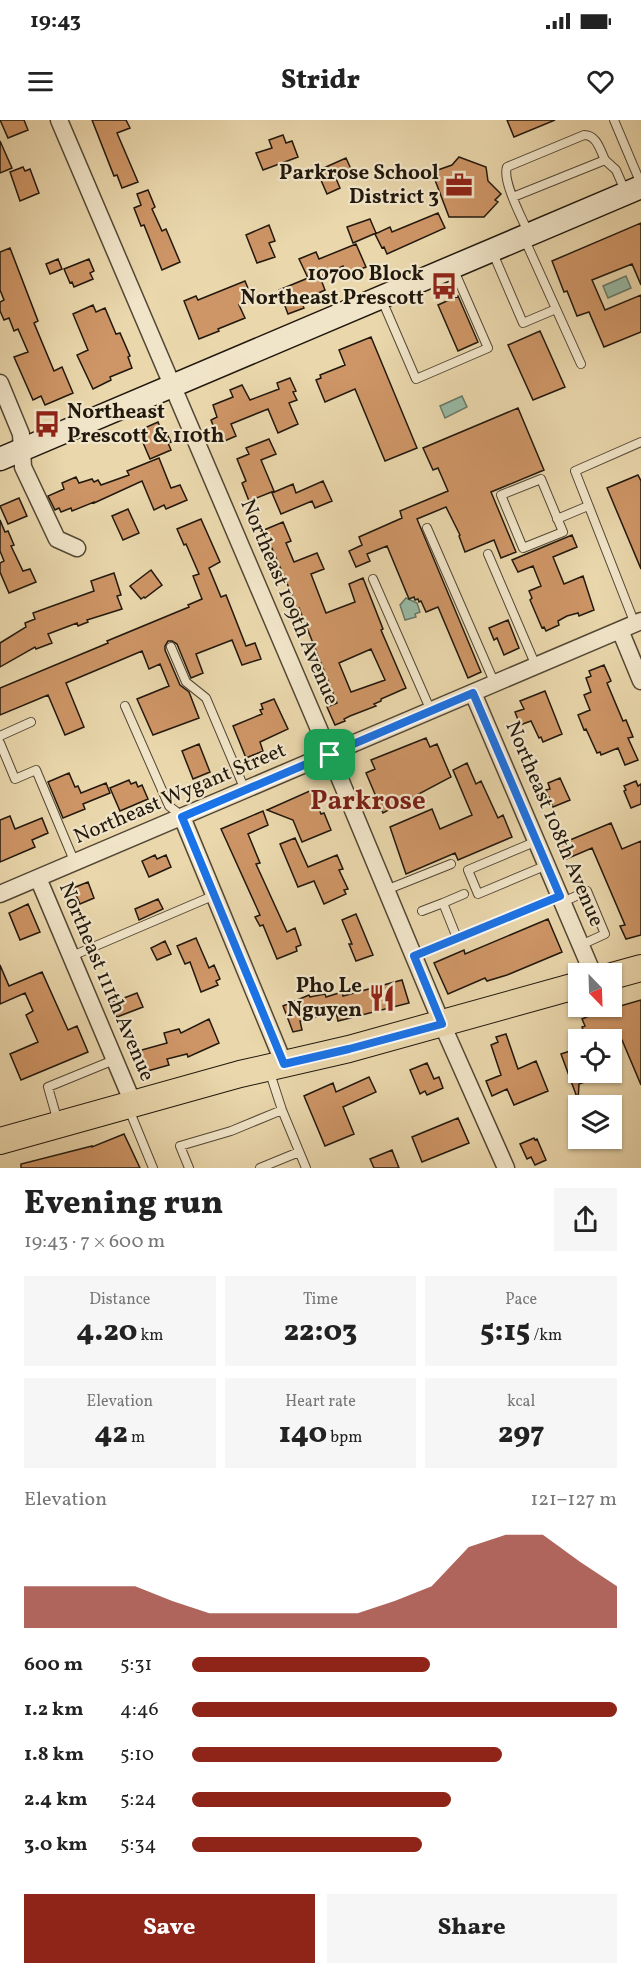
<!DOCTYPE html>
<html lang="en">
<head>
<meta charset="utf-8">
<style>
  body { margin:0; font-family:Vollkorn,serif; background:#f6f6f6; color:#222; height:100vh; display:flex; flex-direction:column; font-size:22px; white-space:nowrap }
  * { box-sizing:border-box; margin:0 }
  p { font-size:20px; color:#767676 }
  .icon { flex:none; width:33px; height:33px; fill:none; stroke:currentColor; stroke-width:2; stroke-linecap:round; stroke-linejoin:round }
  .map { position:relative; height:1048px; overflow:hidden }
  .panel { display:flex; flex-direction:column; background:#fff; flex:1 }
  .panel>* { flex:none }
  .needle { width:39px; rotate:157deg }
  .controls { position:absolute; left:568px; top:843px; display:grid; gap:12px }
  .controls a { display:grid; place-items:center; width:54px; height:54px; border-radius:0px; background:#fff; box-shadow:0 2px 4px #0004; font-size:30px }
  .pin { position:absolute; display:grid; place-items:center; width:51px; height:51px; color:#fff; margin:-26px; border-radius:12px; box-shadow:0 3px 9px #0006 }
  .round { display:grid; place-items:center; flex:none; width:63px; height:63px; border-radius:0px; background:#f6f6f6 }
  .headline { display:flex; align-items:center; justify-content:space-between; height:102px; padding:0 24px }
  h1 { font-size:33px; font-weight:800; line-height:45px }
  .figures { display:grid; grid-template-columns:repeat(3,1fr); gap:9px; height:102px; padding:6px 24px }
  .figures div { display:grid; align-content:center; border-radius:0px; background:#f6f6f6; text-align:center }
  .figures b { font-size:30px; font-weight:800 }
  .figures small { font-size:16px; font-weight:400 }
  .figures p { font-size:16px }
  .chart { height:168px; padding:12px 24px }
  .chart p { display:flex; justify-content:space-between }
  .chart svg { width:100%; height:108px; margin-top:6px; fill:#8f2418; opacity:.7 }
  .cta { display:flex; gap:12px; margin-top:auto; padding:12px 24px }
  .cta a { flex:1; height:69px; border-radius:0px; background:#8f2418; color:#fff; font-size:24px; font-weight:800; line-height:69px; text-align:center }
  .cta a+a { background:#f6f6f6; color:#222 }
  ul { padding:0 24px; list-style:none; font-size:20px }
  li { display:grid; grid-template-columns:96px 72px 1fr; align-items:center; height:45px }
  li i { height:15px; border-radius:8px; background:#8f2418 }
  .status { display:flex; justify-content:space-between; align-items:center; height:42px; padding:0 30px; background:#fff; direction:ltr }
  .status svg { height:16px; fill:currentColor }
  header { display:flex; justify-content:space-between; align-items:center; height:78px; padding:0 24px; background:#fff; font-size:27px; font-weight:800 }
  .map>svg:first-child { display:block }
  .water { fill:#98baa5; stroke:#687968; stroke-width:1.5 }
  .building { fill:#ce9566; stroke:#21180d; stroke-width:1.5; fill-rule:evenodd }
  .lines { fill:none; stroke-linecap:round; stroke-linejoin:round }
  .lane-casing { stroke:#534835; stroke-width:10 }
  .street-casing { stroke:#534835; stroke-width:19 }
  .secondary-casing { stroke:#21180d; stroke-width:25 }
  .primary-casing { stroke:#21180d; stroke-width:28 }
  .lane { stroke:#f1e5c9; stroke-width:8 }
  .street { stroke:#f1e5c9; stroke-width:16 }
  .secondary { stroke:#f1e5c9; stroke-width:22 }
  .primary { stroke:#ead7ac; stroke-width:26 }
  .route-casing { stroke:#fff; stroke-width:12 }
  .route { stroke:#1a73e8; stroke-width:8 }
  .labels { text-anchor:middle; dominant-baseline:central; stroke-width:4.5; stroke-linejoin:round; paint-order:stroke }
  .poi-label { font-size:21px; font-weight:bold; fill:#21180d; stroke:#f1e5c9; text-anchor:end }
  .street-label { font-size:21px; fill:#21180d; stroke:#f1e5c9 }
  .district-label { font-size:27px; font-weight:bold; fill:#7a1f14; stroke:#f1e5c9 }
</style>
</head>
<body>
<div class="status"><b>19:43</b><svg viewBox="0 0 49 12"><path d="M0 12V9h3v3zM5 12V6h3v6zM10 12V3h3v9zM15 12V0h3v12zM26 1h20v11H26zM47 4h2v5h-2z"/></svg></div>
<header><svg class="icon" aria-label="menu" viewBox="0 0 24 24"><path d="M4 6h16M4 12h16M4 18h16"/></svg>Stridr<svg class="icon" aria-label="heart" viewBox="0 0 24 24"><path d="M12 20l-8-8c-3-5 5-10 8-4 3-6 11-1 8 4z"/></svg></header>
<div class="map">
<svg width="641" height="1048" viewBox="0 0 641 1048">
  <rect width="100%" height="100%" fill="#ead7ac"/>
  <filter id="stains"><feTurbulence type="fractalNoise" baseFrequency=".00333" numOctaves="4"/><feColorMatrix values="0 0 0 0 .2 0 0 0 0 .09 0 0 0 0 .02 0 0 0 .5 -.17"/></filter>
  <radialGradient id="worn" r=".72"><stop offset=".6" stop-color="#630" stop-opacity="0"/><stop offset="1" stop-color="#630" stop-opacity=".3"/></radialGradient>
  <path class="water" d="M626,156L631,168L608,178L603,166Z
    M462,276L467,287L445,298L440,286Z
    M406,478L417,483L420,492L415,494L416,497L405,500L400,485Z"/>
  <path class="building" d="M0,0H24L28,10L8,18Z
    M92,0H126L130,8L117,13L138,62L122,68L117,55L114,56Z
    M507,0H555L514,17Z
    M283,15L286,23L292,21L298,37L263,50L256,33L272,28L269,20Z
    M0,21L12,48L0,53Z
    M459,37L486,47L488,61L501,74L495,80L498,82L484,97H449L432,52L452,45Z
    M346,38L351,49L335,56L340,68L327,74L317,51Z
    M23,47L25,51L30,49L39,73L20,81L10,52Z
    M148,70L155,87L152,89L162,111L166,109L180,142L162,150L144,105L141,106L134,88L141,85L137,74Z
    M438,93L445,108L387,134L384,127L382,128L375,114L390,107L392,112Z
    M370,99L376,113L353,123L347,107Z
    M641,103V165L632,144L592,160L605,190L641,175V212L604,227L589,192L577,196L567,171L564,172L552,141Z
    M269,105L275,121L269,123L275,137L257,143L246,115Z
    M356,124L366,147L346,155L343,146L320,157L325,170L301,181L304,188L288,194L279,170L308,158L299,139L316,132L319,139Z
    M10,128L38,201L34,203L54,251L62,247L73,273L45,285L41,276L33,280L14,237L28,232L18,209L14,211L9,198L4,200L0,191V182L4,180L0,170V132Z
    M58,139L62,149L50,154L46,144Z
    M89,139L94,151L90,153L93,159L74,167L72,162L70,163L64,149Z
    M245,161L253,180L239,185L245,198L218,209L219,211L199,219L184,181L196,176L198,180Z
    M458,176L478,222L458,231L438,185Z
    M93,185L96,192L105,188L116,214L120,213L130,236L128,237L132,248L110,257L111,260L93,269L77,235L88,230L73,194Z
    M540,211L565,267L533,280L508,225Z
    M371,217L417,328L385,341L355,269L325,282L316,260L321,258L320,255L345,245L339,230Z
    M290,258L296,271L293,272L297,280L289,283L298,304L278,313L268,289L231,304L236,316L220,323L211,300L217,297L213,285L233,277L230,270L242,265L250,280L279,269L277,263Z
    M518,288L544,350L491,372L516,432L501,438L494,420L465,432L459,416L460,415L446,387L417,399L481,552L468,558L438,487L426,492L421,481L419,482L418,479L415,480L414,477L409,479L387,426L367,434L370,441L356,447L349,431L362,425L359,417L402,398L400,391L448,371L438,348L433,350L423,328Z
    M158,302L163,314L166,312L171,322L168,323L171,330L150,339L138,311Z
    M269,319L276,334L261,340L274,371L249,381L242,363L246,361L237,339L249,334L246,328Z
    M159,338L171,368L180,365L187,380L166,389L164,385L154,390L142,361L94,383V382L72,391L71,388L61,392L59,388L55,390L48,376L64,369L62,363L76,357L79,363L92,359L94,362L98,360L101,365L129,355L127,351Z
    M638,355L641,361V449L607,368Z
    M323,361L332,381L315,388L312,381L281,394L272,373L293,364L296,373Z
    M19,378L27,396L8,404L0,386Z
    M128,389L139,413L123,420L112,396Z
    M201,399L220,442L209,448L221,477L226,475L246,526L255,523L261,539L242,545L232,520L196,534L203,553L191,558L177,524L172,521H168L165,526V530L180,565L189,572L199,598L153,615L137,579L169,566L160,544L149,549L142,531L66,563L84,607L65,615L48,575L0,595V568L108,523L107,521L189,487L188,485L202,479L193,456L199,454L186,424L184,425L177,409Z
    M0,400L5,412L8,411L14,425L11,426L23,451L30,449L36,462L9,473L0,452V443L4,441L0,431Z
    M283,402L291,421L286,423L294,442L317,433L324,449L311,454L326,493L355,482L349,464L363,458L383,509L381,510L406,568L381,579V581L374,584L376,586L350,596L344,599L345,601L335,605L327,587L337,583L299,488L293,491L288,477L292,475L264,410ZM371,529L385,560L351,572L339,543Z
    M572,415L577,427L553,437L564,464L583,456L594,490L579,496L578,493L567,496L558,501L559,505L546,511L544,507L542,508L530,480L532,478L529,471L541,466L533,446L518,452L512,440Z
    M151,450L162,465L145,478L144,477L141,479L130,466Z
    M114,453L121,475L117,476L122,489L87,500L88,502L78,506L77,503L48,514L52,523L36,529L35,527L0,547V523L26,507L25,503L35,499L33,493L94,471L91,461Z
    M508,500L519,528L504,535L497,518L494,520L489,508Z
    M604,545L611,561L607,563L623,601L626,600L633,617L628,618L638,640L625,645L618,628L601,635L600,632L597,633L586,609L584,610L578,595L590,590L584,575L591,572L586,558L591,556L589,551Z
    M545,571L562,614L543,622L541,617L539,618L531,601L520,605L515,592L524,589L520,581Z
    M274,579L288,609L260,622L263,631L246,638L233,606L262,594L260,590L263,589L261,584Z
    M426,618L430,627L437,624L451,657L383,693L366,653L375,649L371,640Z
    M199,624L210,652L193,659L182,631Z
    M467,643L476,664L481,661L498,698L503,695L512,717L458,740L455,733L406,754L390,707L432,689L440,709L472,695L453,650Z
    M69,653L75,667L78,666L81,673L106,663L110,673L83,684L85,689L63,698L48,662Z
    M560,658L570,680L553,687L546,670L550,669L548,663Z
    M129,660L131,664L136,662L138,667L142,665L148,679L120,691L110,668Z
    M636,661L638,666L641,664V684L631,688L624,671L626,670L624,666Z
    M312,670L321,694L324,693L331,710L302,722L293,700L267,690Z
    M263,691L268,705L248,714L260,743L256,744L287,812L295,808L301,825L296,827L297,831L277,839L263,805L260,806L255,797L260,795L221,709Z
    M10,696L15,709L42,698L48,713L32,720L35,727L0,742V700Z
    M611,703L622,729L641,721V815L626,819L620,806L625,805L592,728L564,740L558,725Z
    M295,718L308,747L337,735L343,749L339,750L348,769L344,770L346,774L324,784L314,761L298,767L280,724Z
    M155,735L157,739L166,735L171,747L149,757L142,741Z
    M88,762L94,778L80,784L73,768Z
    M158,779L163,789L139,800L135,789Z
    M28,784L40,812L20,820L9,793Z
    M356,794L373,835L356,841L349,824H352L342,800Z
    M548,799L562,832L507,855L487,861L485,858L448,874L434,843L464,830L465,834Z
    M196,818L209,848L214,845L220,859L216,861L218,865L201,872L190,842L185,844L177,826Z
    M165,821L171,834L157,840L151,828Z
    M0,845L9,866L42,852L68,910L77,906L88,932L21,960L10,934L38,922L26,895L33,891L25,873L0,884Z
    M402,860L409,883L338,901L336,892L300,901L302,910L293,912L283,886L309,875L310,877L325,874L326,877L342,872L343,876Z
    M137,873L143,887L117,897L111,883Z
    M641,880V965L622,920H587L582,907L585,906L582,899L596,893Z
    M209,899L219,923L188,937L187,934L167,939L169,945L144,952L138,931L167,923L164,913L179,909L181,913Z
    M506,914L518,949L536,941L548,971L514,985L507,969L492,976L486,961L501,955L491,925L498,922L496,917Z
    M579,928V952L607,954L579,964L578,980L561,934Z
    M427,943L434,959L439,957L443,968L427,975L425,971L420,974L410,950Z
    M369,957L376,972L343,987L354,1014L325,1026L304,976L333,963L336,972Z
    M458,998L469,1023L422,1042L412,1017Z
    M124,1014L140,1048H21V1044L92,1026V1027Z
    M534,1018L535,1020L537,1019L546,1040L535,1045L531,1037L527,1039L520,1024Z
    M392,1030L399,1048H374L370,1039Z"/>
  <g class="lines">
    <defs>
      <path id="lane" d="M614,0L641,64
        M605,40L616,50L626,73
        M513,77L605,40C600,30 597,15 584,15L507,47C502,61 522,98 528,112
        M524,118L581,244
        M492,131L523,203L556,189
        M381,178L416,259L488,228L453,148
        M541,359L563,412L523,428L501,375Z
        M557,399L588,386
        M427,408L495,564
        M488,434L536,546
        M373,459L431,591
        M635,504L575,351L641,322
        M171,527L186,562L206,578L245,670
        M125,586L169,686L182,696
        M0,616L31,602
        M0,623L15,659L36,650L75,743
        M537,721L468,750L478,774L547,745
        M386,770L451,744
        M563,782L587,771L605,814L581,825
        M422,791L443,783
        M457,818L443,783L464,774
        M72,836L215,775
        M414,836L560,776
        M269,950L282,990L306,1048
        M128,987L153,1048
        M58,1002L48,967L114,940
        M189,1048L180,1026L231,1011L282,990
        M260,1048L299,1032"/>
      <path id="street" d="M59,0L330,635L442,904L506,1048
        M0,263L21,314L23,347L57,419L77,428
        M620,510L641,561
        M473,573L593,854
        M182,697L284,944
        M38,758L133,983
        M0,774L641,501"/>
      <path id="secondary" d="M0,339L641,67"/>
      <path id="primary" d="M612,856L641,848
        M0,1021L240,954L349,929L579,865"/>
    </defs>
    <use href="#lane" class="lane-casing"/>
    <use href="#street" class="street-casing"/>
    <use href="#secondary" class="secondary-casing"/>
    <use href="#primary" class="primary-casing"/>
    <use href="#lane" class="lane"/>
    <use href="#street" class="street"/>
    <use href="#secondary" class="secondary"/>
    <use href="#primary" class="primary"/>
  </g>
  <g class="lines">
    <defs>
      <path id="route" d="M473,573L560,776L414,836L442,904L349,929L284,944L182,697Z"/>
    </defs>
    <use href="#route" class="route-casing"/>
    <use href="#route" class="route"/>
  </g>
  <defs>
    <symbol id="office-bare" viewBox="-9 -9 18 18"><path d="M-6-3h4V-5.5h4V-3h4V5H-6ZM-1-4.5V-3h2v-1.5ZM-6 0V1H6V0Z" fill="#8f2418" stroke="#f1e5c9" stroke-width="2.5" paint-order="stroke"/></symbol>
    <symbol id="bus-bare" viewBox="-9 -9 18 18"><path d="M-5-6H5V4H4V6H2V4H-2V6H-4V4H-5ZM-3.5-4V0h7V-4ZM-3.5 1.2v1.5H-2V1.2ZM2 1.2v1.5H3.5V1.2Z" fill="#8f2418" stroke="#f1e5c9" stroke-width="2.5" paint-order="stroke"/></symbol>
    <symbol id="restaurant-bare" viewBox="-9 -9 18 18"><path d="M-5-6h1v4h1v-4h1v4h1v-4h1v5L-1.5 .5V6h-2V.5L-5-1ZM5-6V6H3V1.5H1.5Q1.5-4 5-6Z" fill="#8f2418" stroke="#f1e5c9" stroke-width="2.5" paint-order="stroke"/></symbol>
  </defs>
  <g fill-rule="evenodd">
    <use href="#office-bare" x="440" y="46" width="38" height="38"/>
    <use href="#bus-bare" x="425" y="147" width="38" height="38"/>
    <use href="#bus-bare" x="28" y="285" width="38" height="38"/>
    <use href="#restaurant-bare" x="363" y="859" width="38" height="38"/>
  </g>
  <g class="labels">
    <g class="poi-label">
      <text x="439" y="53">Parkrose School<tspan x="439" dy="24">District 3</tspan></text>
      <text x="424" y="154">10700 Block<tspan x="424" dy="24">Northeast Prescott</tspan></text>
      <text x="67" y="292" text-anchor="start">Northeast<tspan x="67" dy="24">Prescott &amp; 110th</tspan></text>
      <text x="362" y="866">Pho Le<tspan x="362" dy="24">Nguyen</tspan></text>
    </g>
    <g class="street-label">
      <text transform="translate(289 482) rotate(67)">Northeast 109th Avenue</text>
      <text transform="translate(180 674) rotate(-23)">Northeast Wygant Street</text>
      <text transform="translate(554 704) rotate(67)">Northeast 108th Avenue</text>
      <text transform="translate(106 862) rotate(67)">Northeast 111th Avenue</text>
    </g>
    <g class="district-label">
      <text x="368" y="682">Parkrose</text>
    </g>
  </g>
  <rect width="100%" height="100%" filter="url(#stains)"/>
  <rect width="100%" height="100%" fill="url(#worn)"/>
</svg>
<div class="controls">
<a><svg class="needle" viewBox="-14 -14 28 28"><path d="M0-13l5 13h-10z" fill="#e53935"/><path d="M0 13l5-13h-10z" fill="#767676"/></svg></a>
<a><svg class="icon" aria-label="locate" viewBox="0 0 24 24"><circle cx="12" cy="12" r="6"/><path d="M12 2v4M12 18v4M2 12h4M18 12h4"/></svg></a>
<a><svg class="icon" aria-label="layers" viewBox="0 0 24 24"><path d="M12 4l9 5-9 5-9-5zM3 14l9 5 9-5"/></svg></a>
</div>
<div class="pin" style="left:330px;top:635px;background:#1e9e55"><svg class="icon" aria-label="arrive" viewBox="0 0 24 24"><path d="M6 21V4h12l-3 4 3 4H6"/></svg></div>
</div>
<section class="panel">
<div class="headline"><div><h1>Evening run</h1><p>19:43 · 7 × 600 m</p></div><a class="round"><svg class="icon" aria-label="share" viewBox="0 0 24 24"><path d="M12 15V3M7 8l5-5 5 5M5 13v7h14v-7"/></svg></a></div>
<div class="figures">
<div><p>Distance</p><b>4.20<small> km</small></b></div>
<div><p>Time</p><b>22:03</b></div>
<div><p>Pace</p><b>5:15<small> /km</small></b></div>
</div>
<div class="figures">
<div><p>Elevation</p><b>42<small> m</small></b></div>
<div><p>Heart rate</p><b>140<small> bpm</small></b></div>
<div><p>kcal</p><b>297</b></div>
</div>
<div class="chart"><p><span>Elevation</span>121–127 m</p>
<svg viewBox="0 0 160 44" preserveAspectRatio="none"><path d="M0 44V27L10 27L20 27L30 27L40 33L50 38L60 38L70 38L80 38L90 38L100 33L110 27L120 11L130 6L140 6L150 17L160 27V44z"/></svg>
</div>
<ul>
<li><b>600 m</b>5:31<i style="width:56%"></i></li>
<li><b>1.2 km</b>4:46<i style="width:100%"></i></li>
<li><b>1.8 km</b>5:10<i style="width:73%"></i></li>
<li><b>2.4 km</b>5:24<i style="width:61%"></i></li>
<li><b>3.0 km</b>5:34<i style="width:54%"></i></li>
</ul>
<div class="cta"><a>Save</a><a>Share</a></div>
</section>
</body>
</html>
